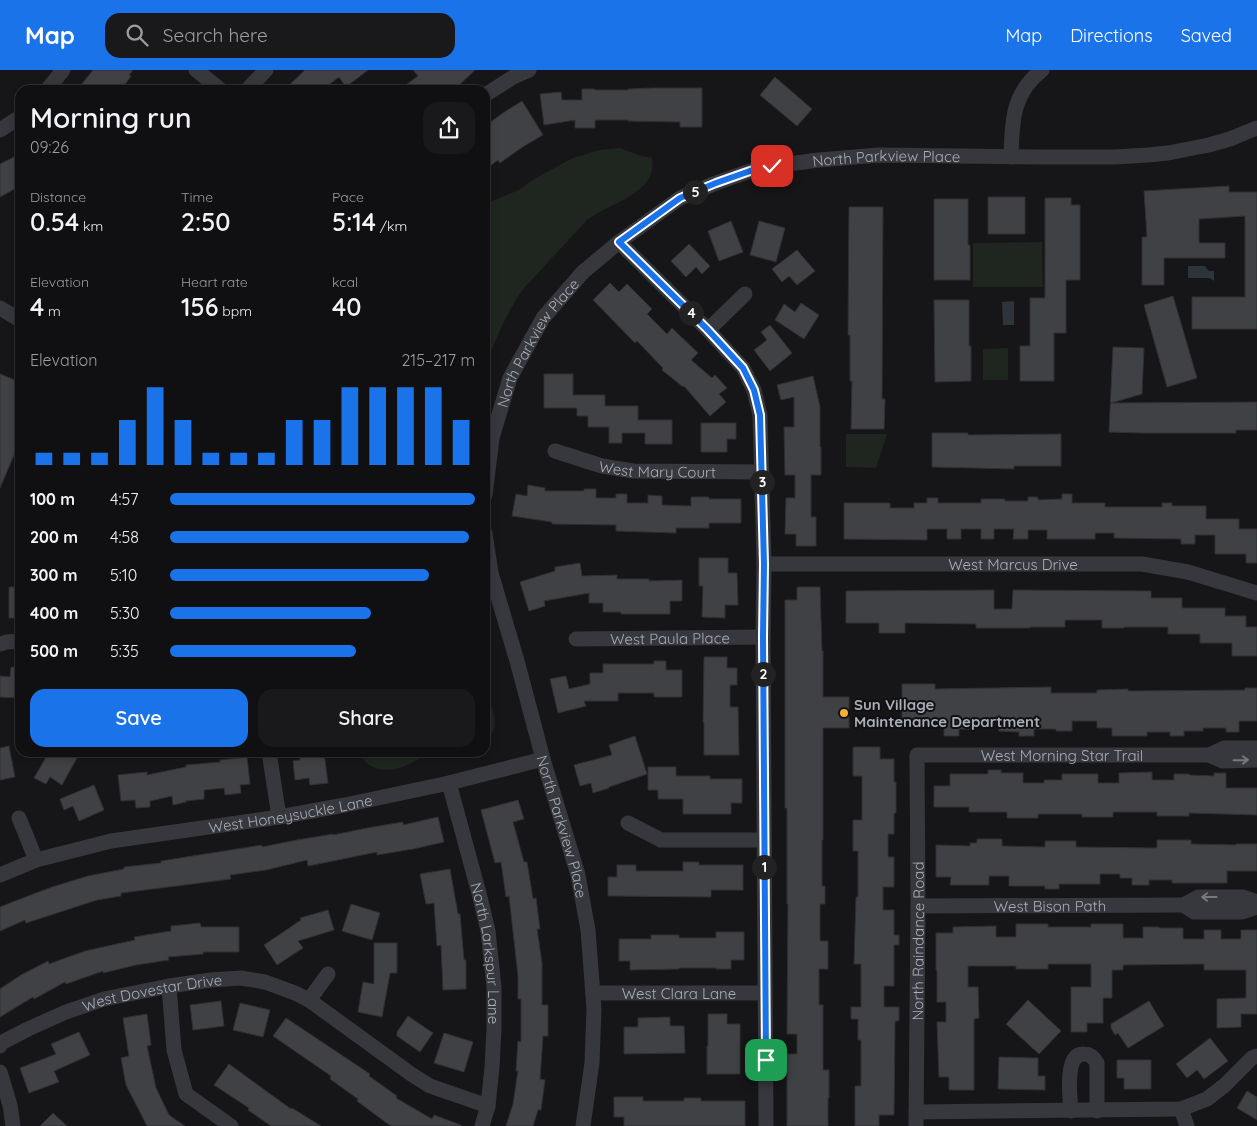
<!DOCTYPE html>
<html lang="en">
<head>
<meta charset="utf-8">
<style>
  body { margin:0; font-family:Quicksand,sans-serif; background:#19191b; color:#f1f3f6; height:100vh; display:flex; flex-direction:column; font-size:19px; white-space:nowrap }
  * { box-sizing:border-box; margin:0 }
  p { font-size:16px; color:#9c9d9f }
  .icon { flex:none; width:28px; height:28px; fill:none; stroke:currentColor; stroke-width:2; stroke-linecap:round; stroke-linejoin:round }
  .map { position:relative; flex:1; overflow:hidden }
  .drawer { position:absolute; left:15px; top:15px; width:475px; height:672px; display:flex; flex-direction:column; background:#101012; border-radius:15px; box-shadow:0 2px 8px #0003,0 0 0 1px #303032 }
  .drawer>* { flex:none }
  .pin { position:absolute; display:grid; place-items:center; width:42px; height:42px; color:#fff; margin:-21px; border-radius:10px; box-shadow:0 2px 8px #0006 }
  .km { position:absolute; width:25px; height:25px; margin:-12px; border-radius:50%; background:#222; color:#fff; font-size:14px; line-height:25px; text-align:center }
  .round { display:grid; place-items:center; flex:none; width:52px; height:52px; border-radius:15px; background:#19191b }
  .head { display:flex; align-items:center; justify-content:space-between; height:85px; padding:0 15px }
  h1 { font-size:28px; font-weight:600; line-height:38px }
  .stats { display:grid; grid-template-columns:repeat(3,1fr); gap:8px; height:85px; padding:5px 15px }
  .stats div { display:grid; align-content:center }
  .stats b { font-size:25px; font-weight:600 }
  .stats small { font-size:14px; font-weight:400 }
  .stats p { font-size:14px }
  .chart { height:140px; padding:10px 15px }
  .chart p { display:flex; justify-content:space-between }
  .chart svg { width:100%; height:90px; margin-top:5px; stroke:#1a73e8; stroke-width:6 }
  .cta { display:flex; gap:10px; margin-top:auto; padding:10px 15px }
  .cta a { flex:1; height:58px; border-radius:15px; background:#1a73e8; color:#fff; font-size:20px; font-weight:600; line-height:58px; text-align:center }
  .cta a+a { background:#19191b; color:#f1f3f6 }
  ul { padding:0 15px; list-style:none; font-size:16px }
  li { display:grid; grid-template-columns:80px 60px 1fr; align-items:center; height:38px }
  li i { height:12px; border-radius:6px; background:#1a73e8 }
  header { display:flex; align-items:center; gap:30px; box-sizing:border-box; height:70px; padding:0 25px; background:#1a73e8; color:#fff }
  header strong { font-size:24px }
  nav { display:flex; gap:28px; margin-inline-start:auto; font-size:18px }
  .search { width:350px; height:45px; background:#19191b; display:flex; align-items:center; gap:12px; box-sizing:border-box; padding:0 18px; border-radius:15px; color:#9c9d9f; font-size:19px }
  .map>svg:first-child { display:block }
  .green { fill:#1e261f }
  .water { fill:#2c353c }
  .building { fill:#404145; stroke:#303034 }
  .lines { fill:none; stroke-linecap:round; stroke-linejoin:round }
  .minor { stroke:#37383d; stroke-width:15 }
  .oneway { stroke:#757881 }
  .route-casing { stroke:#fff; stroke-width:10 }
  .route { stroke:#1a73e8; stroke-width:6 }
  .poi-dot { fill:#f2b134; stroke:#111113; stroke-width:2 }
  .labels { text-anchor:middle; dominant-baseline:central; stroke-width:4; stroke-linejoin:round; paint-order:stroke }
  .street-label { font-size:15px; fill:#a8adb8; stroke:#111113 }
  .poi-label { font-size:15px; font-weight:bold; fill:#a8adb8; stroke:#111113; text-anchor:start }
</style>
</head>
<body>
<header>
<strong>Map</strong>
<div class="search"><svg class="icon" aria-label="search" viewBox="0 0 24 24"><circle cx="10" cy="10" r="6"/><path d="M15 15l6 6"/></svg>Search here</div>
<nav><a>Map</a><a>Directions</a><a>Saved</a></nav>
</header>
<div class="map">
<svg width="1257" height="1056" viewBox="0 0 1257 1056">
  <rect width="100%" height="100%" fill="#161618"/>
  <path class="green" d="M620,78L638,85L652,88C652,92 653,96 652,100C648,125 605,136 587,150L524,218C507,241 496,269 485,296V134L519,120L534,109L571,89L599,80Z
    M1042,172L1043,217H973V173Z
    M1008,278V310H983V279Z
    M846,364H887L876,398L846,397Z
    M485,622C493,637 502,659 485,671Z
    M360,683V682L429,683C421,687 413,693 405,696C388,703 367,701 360,683Z"/>
  <path class="water" d="M1188,196H1205L1206,198L1209,201H1214V211L1210,208H1188Z
    M1014,231V255H1003L1002,232Z"/>
  <path class="building" d="M93,0H133L129,5L131,6L121,20H77Z
    M305,0H368L346,17L339,7L322,20H284Z
    M413,0H475L454,20H399L418,6Z
    M775,7L812,39L797,56L760,25Z
    M653,18H702V57H680V52L628,51V50H595V58H575V50L544,55L540,24L561,22L562,30H582V19H595V20H628V19Z
    M522,31L543,65L524,76L500,93L498,90L485,100V56L503,43Z
    M20,84V116L0,127V94Z
    M1229,116V122H1257V259H1192V227H1245V146L1199,149V173H1225V188H1164V215H1142V167H1147L1144,121Z
    M988,127H1025V164H988Z
    M1045,128H1071V135H1080V210H1066V263H1054V311H1020V276H1030V228H1045Z
    M934,129H968V175H970V210H934Z
    M849,137H883L882,329H885L884,359H851L852,311H850V265H848Z
    M731,151L743,182L719,191L708,161Z
    M759,151L785,158L776,192L750,185Z
    M689,174L710,196L702,204L696,197L686,207L671,191Z
    M797,180L815,201L797,215L789,206L782,212L772,199Z
    M610,213L619,222L627,214L652,239L647,244L667,264L672,258L698,283L691,290L712,308L715,305L727,318L719,324L726,332L710,346L684,316L683,317L662,300L663,298L637,271L635,273L593,230Z
    M1173,226L1197,308L1167,317L1144,235Z
    M934,230H969V276H971V311L935,312Z
    M801,233L819,245L804,269L775,250L784,234L795,242Z
    M770,255L792,283L770,301L754,280L767,270L761,262Z
    M1113,277L1144,278L1142,324L1111,333L1257,332V360H1236V363H1142L1109,362Z
    M0,304L20,312V371L0,418Z
    M544,304H573V325H605V336H638V350H672V374H645V363H622V373H609V357H588V346H577V338H544Z
    M813,306L820,337V377H821V405H811V447H816V476H796V464H785L786,428H795V405H785L784,357H794V327L781,330L777,315Z
    M701,353H736V369H727V382H701Z
    M932,363H968V365L1061,364V396H1014V399L932,397Z
    M528,415L545,418V421H584V419H596V428H616V424H627V433H648V425L662,426V435L691,436V427H709V429H741V453H709V458H676V463L616,461V455L552,454V452L512,446L516,424L527,426Z
    M1062,424H1072V433H1105V437H1162V433H1172V436H1206V449H1239V459H1257V493H1246V484H1215V465H1195V474H1181V469L1114,468V463H1095V469H1047V460H1028V469H1013L1014,459H994V469H981V459H961V469H947V459H927V470L844,469V433H890V438H914V433H927V428H938V433H981V429H1005V431H1028V427H1038V430L1062,429Z
    M699,488H728V503H737L738,535H725V548L702,547L703,516H699Z
    M580,493L582,506L617,505V509H649V511L682,510V531H670V544H621V542H603V533H589V523L544,531L545,536L529,541L520,512L555,501V497Z
    M9,517H20V548H9Z
    M797,517H820L822,581H823V627H849V658H823V770H822V816H825V834H820V871H828V899H819V935H823V1000H829V1028H828V1056H787V984H797V964H787L788,834H787V738H785V530H797Z
    M994,520V539H1012L1013,520L1151,521V528H1182V538H1225V546H1246V557H1257V586H1232V573H1200V564H1168V557H1124V558H1102V550H1065V557H1030V558H976V554L905,553V563H879V553H846V521Z
    M704,587H727V598H737V615H730V637H738L739,685H704V652H703Z
    M654,591H666V600H682V627H654V623H618V631H584L586,636L558,643L550,609L566,606L569,619L590,614V603H603V594H654Z
    M11,597L20,598V628L0,627V606L10,607Z
    M902,614H935V619L1051,617V623H1097V620L1128,619V621L1245,620V618H1257V651H1239V662H1226V658H1203V661H1184V666H1170V662H1147V666H1112V658H1097V651H1072V661H1056V659H1034V666H1019V662L999,661V651H975L976,659H959V666H944V657H919V650H902Z
    M635,666L647,704L609,717V718L593,723L591,713L580,716L574,695L612,685L609,675Z
    M9,676L15,707L0,710V678Z
    M853,677H880V689H894V712H896V743H894V764H888V787H894V817H883V840H894V865H899V875H894V916H884V937H899V951H895L894,1045H879V1056H855V1016H861V970H858V949H851V937H861V894H854L856,827H858V781H853V750H862V706H853Z
    M49,682H72L78,686L62,715L50,707L46,714L34,708Z
    M300,682H324L328,713L310,715L309,708L295,710L293,691L300,690Z
    M247,687L250,714L240,715L241,723L225,725L224,718L204,720V729L186,731V732L173,735L172,726L150,731V737L136,738L135,730L121,731L118,705L147,702V705L186,697V695L220,692V690Z
    M648,697H676V706H710V709H742V733H731V744H683V729H658V720H648Z
    M988,700H1001V703H1023V713H1044V710H1062V704H1098V713H1119V703L1152,702V710H1174V704H1189V705L1214,706V703H1226V718H1257V745L1189,743V746H1157V742H1113V747H1082V744H1038V748H1007V742H969V737H934V716H950V704H988Z
    M94,715L104,740L79,751L73,736L64,740L60,729Z
    M518,730L524,749L513,752L524,792H527L533,829L536,828L540,859H537L542,893V935H548V966H543L540,1009L545,1010L541,1040H538L533,1056H506L513,1034L518,1001H516L518,971L521,972V929H518V906L509,826L506,827L501,792L495,793L481,740Z
    M438,747L444,772L413,779L377,785V782L308,796L307,790L266,800L230,805L231,809L121,823V826L97,830L26,853L25,850L0,861V837L15,831L52,817L88,806L124,799V797L161,793V791L262,775V777L297,770L333,764V765L367,758L403,752V755Z
    M977,769H1002V776L1045,777V771H1076V777L1157,778V770H1191V774L1236,775V774H1257V801H1227V813H1172V810H1149V815H1132V808H1120V804H1100V814H1059V819H1045V816H1009V806H989V815H950L951,807H936V775L970,776V773H977Z
    M683,792H699V795H743V820H711V827L608,826V807H617V795H636V801H683Z
    M450,799L458,844H460L464,890H466V919L443,920L441,875L437,876L434,833L426,834L420,804Z
    M351,834L380,843L372,870L342,861Z
    M328,840L334,860L298,871L303,878L277,895L264,875L301,850L300,848Z
    M200,853L201,857H239V882H203V884L168,887L169,890L136,895L103,903V901L66,914L65,912L34,929L33,927L0,947V919L21,905L48,891L49,894L85,881L135,870L134,867L171,861V856Z
    M1016,854H1048V857H1091V854H1123V868H1143V857H1159V858H1183V869H1204V860H1221V869H1241V860H1257V944H1241V957L1217,958V929L1246,928V900H1204V894L1123,895V900H1112V928H1103V953H1087V962H1071V917H1091V894H1048V899H1016V896H968V917H978L979,948L974,949V1020H949V1007H939L937,952H946V932H937V900H936V863H953V857L996,856V867H1016Z
    M716,862H744V890H731V899H716V898H679V899L630,900V891H619V869H651V865H679V868H716Z
    M374,873H397V903H390L382,947L358,942L363,912L374,914Z
    M1028,930L1061,961L1039,984L1006,954Z
    M221,931L224,956L193,960L190,935Z
    M1149,931L1164,956L1128,978L1118,963L1115,965L1111,958V954Z
    M240,933L270,940L263,967L233,960Z
    M147,944L151,975L147,976L156,1018L169,1045L185,1056H147L126,1015L121,988L129,986L123,948Z
    M708,944H727V954H740V1004H707V976H708Z
    M408,946L433,963L420,982L397,966V962Z
    M670,947V956H684L685,983L624,984V957H638V948Z
    M286,948L370,1004L369,1006L397,1026L396,1028L432,1049L434,1045L461,1055V1056H392L388,1054L357,1031L358,1029L330,1009L331,1006L273,966Z
    M79,962L90,985L54,1001L59,1012L29,1023L20,998L56,984L51,974Z
    M444,963L473,972L464,1002L434,993Z
    M1210,968L1228,991L1204,1009L1197,1000L1187,1008L1176,994Z
    M999,987L1038,988V1006H1045V1020L998,1019Z
    M1117,990H1151V1019H1124V1008H1117Z
    M229,994L291,1039L292,1038L321,1056H271L248,1040L249,1038L214,1015Z
    M1247,1021L1257,1027V1050L1237,1038Z
    M614,1027H643V1031H684V1028H701V1031H745V1056H624V1047H614Z
    M53,1043L67,1056H40Z"/>
  <g class="lines">
    <g class="minor">
      <path d="M196,0L221,20"/>
      <path d="M47,20L63,0"/>
      <path d="M247,20L266,0"/>
      <path d="M485,25L515,6L529,0"/>
      <path d="M0,60L20,47"/>
      <path d="M1011,87C1012,52 1012,23 1042,0"/>
      <path d="M619,172L708,260L743,298L754,320L760,345L764,494L763,567L766,1056"/>
      <path d="M0,238L20,250"/>
      <path d="M708,260L745,224"/>
      <path id="s1" d="M555,381L602,396L633,401L762,402"/>
      <path id="s2" d="M485,425L492,368L510,308L543,248L583,202L619,172L680,128L716,113L750,101L772,96L819,90L879,85L1039,87H1114L1148,85L1168,83L1209,75L1230,69L1257,58"/>
      <path id="s3" d="M485,463L491,503L517,591L543,689L578,805L588,860L594,939L592,993L583,1056"/>
      <path id="s4" d="M764,494H1142L1188,502L1257,523"/>
      <path id="s5" d="M576,569L763,567"/>
      <path d="M0,574L7,572L20,571"/>
      <path d="M1257,678H1224L1209,685L1223,691L1257,690"/>
      <path d="M269,682L279,747"/>
      <path id="s6" d="M449,713L480,827L488,861L494,917V959L492,997L488,1036L482,1056"/>
      <path d="M19,748L36,790"/>
      <path d="M628,753L661,770H764"/>
      <path id="s7" d="M0,805L36,790L111,771L279,747L345,735L449,713L543,689"/>
      <path d="M1257,832L1243,827H1198L1183,835L1194,842H1242L1257,837"/>
      <path id="s8" d="M918,836L1183,835"/>
      <path d="M169,916L174,980L186,1024L231,1056"/>
      <path id="s9" d="M593,923H765"/>
      <path d="M309,930L328,904"/>
      <path id="s10" d="M0,976L1,973L28,959L66,942L104,929L169,916L211,910L241,908L265,912L295,923L309,930L411,1004L430,1016L488,1036"/>
      <path d="M0,1002L10,1035L13,1056"/>
      <path d="M1181,1039L1187,1056"/>
      <path d="M1071,1041C1070,1028 1064,983 1084,984C1090,984 1094,988 1097,993V1041"/>
      <path d="M916,1042L1181,1039L1207,1029L1225,1015L1252,988L1257,986"/>
      <path id="s11" d="M916,1056L918,836L917,685H1209"/>
    </g>
  </g>
  <defs><path id="oneway-shaft" d="M-6 0H5M1.5-3L5.5 0L1.5 3" fill="none" stroke-width="1.6" stroke-linecap="round" stroke-linejoin="round" transform="scale(1.25)"/></defs>
  <g class="oneway">
    <use href="#oneway-shaft" transform="translate(1241 690) rotate(-1)"/>
    <use href="#oneway-shaft" transform="translate(1209 827) rotate(180)"/>
  </g>
  <g class="lines">
    <defs>
      <path id="route" d="M766,990L763,567L764,494L760,345L754,320L743,298L708,260L619,172L680,128L716,113L750,101L772,96"/>
    </defs>
    <use href="#route" class="route-casing"/>
    <use href="#route" class="route"/>
  </g>
  <circle class="poi-dot" cx="844" cy="643" r="5"/>
  <g class="labels">
    <g class="street-label">
      <text stroke="none"><textPath href="#s2" startOffset="584">North Parkview Place</textPath></text>
      <text stroke="none"><textPath href="#s2" startOffset="164">North Parkview Place</textPath></text>
      <text stroke="none"><textPath href="#s1" startOffset="105">West Mary Court</textPath></text>
      <text stroke="none"><textPath href="#s4" startOffset="249">West Marcus Drive</textPath></text>
      <text stroke="none"><textPath href="#s5" startOffset="94">West Paula Place</textPath></text>
      <text stroke="none"><textPath href="#s11" startOffset="516">West Morning Star Trail</textPath></text>
      <text stroke="none"><textPath href="#s7" startOffset="298">West Honeysuckle Lane</textPath></text>
      <text stroke="none"><textPath href="#s3" startOffset="304">North Parkview Place</textPath></text>
      <text stroke="none"><textPath href="#s8" startOffset="132">West Bison Path</textPath></text>
      <text stroke="none"><textPath href="#s11" startOffset="185">North Raindance Road</textPath></text>
      <text stroke="none"><textPath href="#s6" startOffset="175">North Larkspur Lane</textPath></text>
      <text stroke="none"><textPath href="#s9" startOffset="86">West Clara Lane</textPath></text>
      <text stroke="none"><textPath href="#s10" startOffset="164">West Dovestar Drive</textPath></text>
    </g>
    <g class="poi-label">
      <text x="854" y="634">Sun Village<tspan x="854" dy="17">Maintenance Department</tspan></text>
    </g>
  </g>
</svg>
<div class="pin" style="left:766px;top:990px;background:#1e9e55"><svg class="icon" aria-label="arrive" viewBox="0 0 24 24"><path d="M6 21V4h12l-3 4 3 4H6"/></svg></div>
<div class="pin" style="left:772px;top:96px;background:#d93025"><svg class="icon" aria-label="check" viewBox="0 0 24 24"><path d="M5 12l5 5 9-10"/></svg></div>
<b class="km" style="left:764px;top:797px">1</b>
<b class="km" style="left:763px;top:604px">2</b>
<b class="km" style="left:762px;top:412px">3</b>
<b class="km" style="left:691px;top:243px">4</b>
<b class="km" style="left:695px;top:122px">5</b>
<section class="drawer">
<div class="head"><div><h1>Morning run</h1><p>09:26</p></div><a class="round"><svg class="icon" aria-label="share" viewBox="0 0 24 24"><path d="M12 15V3M7 8l5-5 5 5M5 13v7h14v-7"/></svg></a></div>
<div class="stats">
<div><p>Distance</p><b>0.54<small> km</small></b></div>
<div><p>Time</p><b>2:50</b></div>
<div><p>Pace</p><b>5:14<small> /km</small></b></div>
</div>
<div class="stats">
<div><p>Elevation</p><b>4<small> m</small></b></div>
<div><p>Heart rate</p><b>156<small> bpm</small></b></div>
<div><p>kcal</p><b>40</b></div>
</div>
<div class="chart"><p><span>Elevation</span>215–217 m</p>
<svg viewBox="0 0 160 44" preserveAspectRatio="none"><path d="M5 44V38M15 44V38M25 44V38M35 44V22M45 44V6M55 44V22M65 44V38M75 44V38M85 44V38M95 44V22M105 44V22M115 44V6M125 44V6M135 44V6M145 44V6M155 44V22"/></svg>
</div>
<ul>
<li><b>100 m</b>4:57<i style="width:100%"></i></li>
<li><b>200 m</b>4:58<i style="width:98%"></i></li>
<li><b>300 m</b>5:10<i style="width:85%"></i></li>
<li><b>400 m</b>5:30<i style="width:66%"></i></li>
<li><b>500 m</b>5:35<i style="width:61%"></i></li>
</ul>
<div class="cta"><a>Save</a><a>Share</a></div>
</section>
</div>
</body>
</html>
